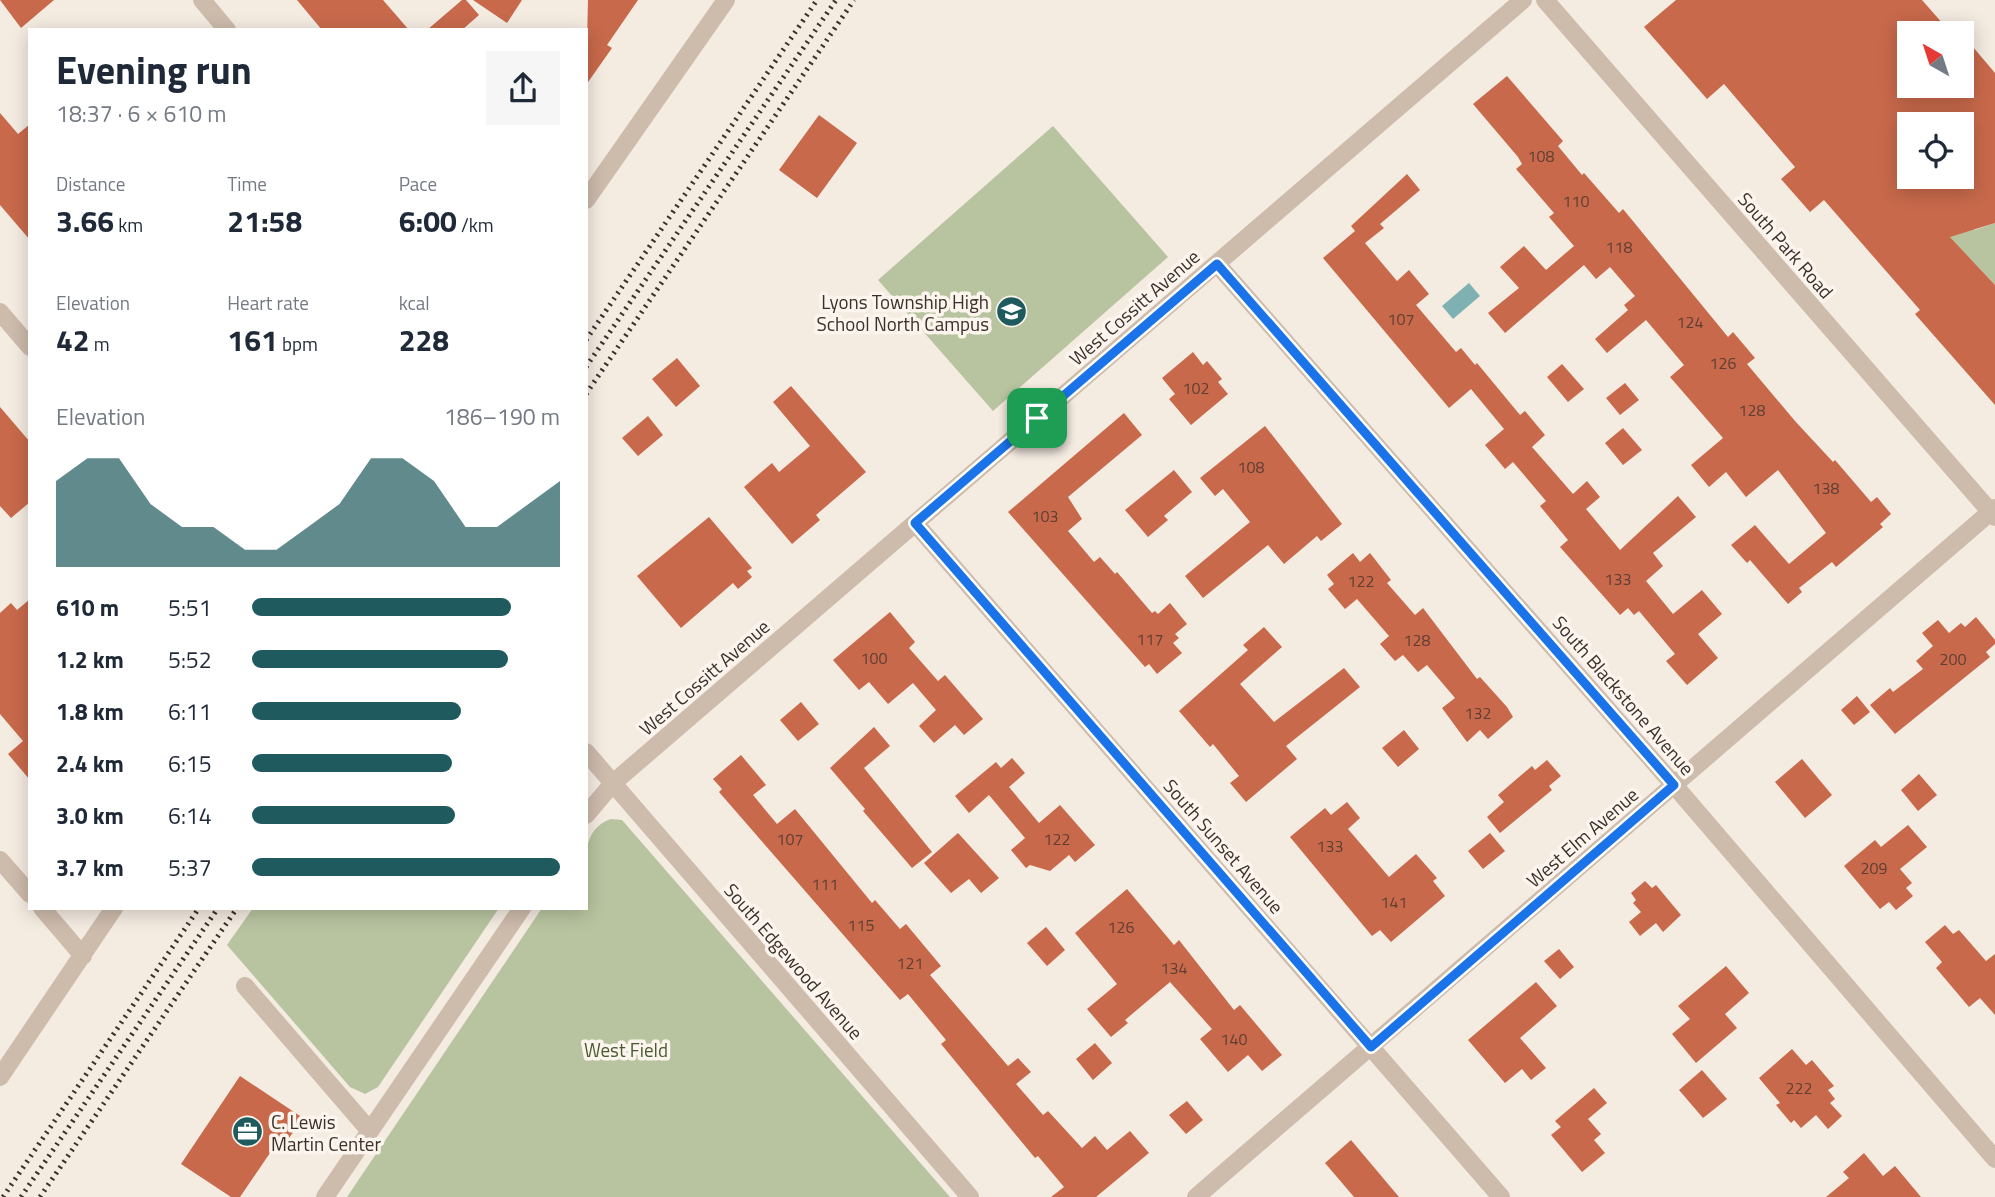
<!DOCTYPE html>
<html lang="en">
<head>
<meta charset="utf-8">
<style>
  body { margin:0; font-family:"Titillium Web",sans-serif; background:#f6f6f7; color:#1f2937; height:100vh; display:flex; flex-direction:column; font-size:26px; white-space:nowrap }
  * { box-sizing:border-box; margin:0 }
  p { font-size:23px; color:#747a83 }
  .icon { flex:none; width:38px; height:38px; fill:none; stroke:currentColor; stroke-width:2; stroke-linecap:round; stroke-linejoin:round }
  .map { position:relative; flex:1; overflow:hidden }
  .details { position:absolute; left:28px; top:28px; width:560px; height:882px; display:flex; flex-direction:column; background:#fff; border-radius:0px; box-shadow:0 4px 18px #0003 }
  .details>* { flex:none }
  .needle { width:46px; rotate:321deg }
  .controls { position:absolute; left:1897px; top:21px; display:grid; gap:14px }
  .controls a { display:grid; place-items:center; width:77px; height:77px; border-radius:0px; background:#fff; box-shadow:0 4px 18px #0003; font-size:35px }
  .pin { position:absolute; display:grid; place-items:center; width:60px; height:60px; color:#fff; margin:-30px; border-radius:14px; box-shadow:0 4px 10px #0006 }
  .round { display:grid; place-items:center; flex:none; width:74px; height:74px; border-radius:0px; background:#f6f6f7 }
  .summary { display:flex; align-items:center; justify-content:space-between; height:119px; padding:0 28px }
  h1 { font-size:38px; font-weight:700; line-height:52px }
  .stats { display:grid; grid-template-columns:repeat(3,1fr); gap:10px; height:119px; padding:7px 28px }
  .stats div { display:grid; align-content:center }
  .stats b { font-size:30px; font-weight:700 }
  .stats small { font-size:19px; font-weight:400 }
  .stats p { font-size:19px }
  .chart { height:196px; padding:14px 28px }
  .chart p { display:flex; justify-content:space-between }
  .chart svg { width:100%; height:126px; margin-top:7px; fill:#1f5a5e; opacity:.7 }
  ul { padding:0 28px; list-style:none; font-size:23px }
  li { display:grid; grid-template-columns:112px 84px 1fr; align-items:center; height:52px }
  li i { height:18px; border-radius:9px; background:#1f5a5e }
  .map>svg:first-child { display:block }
  .green { fill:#b8c4a0 }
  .water { fill:#7fb0b2 }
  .building { fill:#c8694b; fill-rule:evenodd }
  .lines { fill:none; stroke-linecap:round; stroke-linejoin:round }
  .minor { stroke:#cdbbac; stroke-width:18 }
  .rail { stroke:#3b302b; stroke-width:5; stroke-dasharray:2 5; stroke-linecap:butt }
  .route-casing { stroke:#fff; stroke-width:14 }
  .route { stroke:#1a73e8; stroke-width:9 }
  .labels { text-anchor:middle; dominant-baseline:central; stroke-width:7; stroke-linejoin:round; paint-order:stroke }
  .number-label { font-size:16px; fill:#5e3e33 }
  .street-label { font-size:19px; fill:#3b302b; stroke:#fbf5ee }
  .poi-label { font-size:19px; fill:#3b302b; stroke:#fbf5ee; text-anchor:end }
  .park-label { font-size:19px; fill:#4a5a2e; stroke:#fbf5ee }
</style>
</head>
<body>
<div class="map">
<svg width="1995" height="1197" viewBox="0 0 1995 1197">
  <rect width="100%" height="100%" fill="#f4ebe1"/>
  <path class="green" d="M1053,126L1168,257L993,411L878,280Z
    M1995,223V285L1946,233L1971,226L1975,230Z
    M611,819L622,820L950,1197H347L542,908H586C586,879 576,830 611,819Z
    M253,908H499L378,1087L365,1094L350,1087L227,945Z"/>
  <path class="water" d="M1469,283L1480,296L1453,319L1442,306Z"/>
  <path class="building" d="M0,0H54L21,28Z
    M297,0H383L409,30H322Z
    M462,0H466L479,15L462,30H427Z
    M473,0H522L507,23Z
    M588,0H638L607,45L612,48L586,85Z
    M1676,0H1922L1951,33H1909V86H1962V34L1995,73V223L1950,237L1995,285V405L1915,314L1920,310L1824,200L1810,212L1781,179L1795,167L1724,84L1707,99L1644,27ZM1909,124H1962V177H1909Z
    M1507,76L1563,141L1558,146L1582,175L1584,173L1619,213L1623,209L1728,337L1733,332L1755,358L1747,364L1795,421L1833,462L1835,460L1871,502L1877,497L1891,514L1880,524L1883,527L1836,567L1832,562L1799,588L1802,592L1788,604L1750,560L1747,563L1731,545L1755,525L1789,564L1826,533L1778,470L1746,497L1726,472L1709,487L1691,465L1723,438L1670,377L1684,365L1646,320L1607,353L1595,339L1628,310L1624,305L1635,296L1610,267L1596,279L1584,265L1505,333L1488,313L1519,288L1500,267L1524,246L1546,270L1574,246L1549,217L1554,213L1516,169L1522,164L1518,157L1473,104Z
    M0,113L18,134L30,124V240L0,205Z
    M819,115L857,143L817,198L779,170Z
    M1407,174L1420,190L1380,224L1384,228L1365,243L1397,281L1409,270L1429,294L1416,305L1456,352L1461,348L1475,365L1477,363L1520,415L1525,411L1545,435L1532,447L1573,494L1587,481L1600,497L1586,509L1620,550L1678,496L1696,517L1653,553L1663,566L1646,581L1673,614L1702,590L1722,614L1698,634L1718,658L1687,685L1666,661L1675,654L1639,611L1634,615L1628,608L1620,615L1560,547L1568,540L1540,506L1546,501L1513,462L1505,469L1485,445L1504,429L1471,389L1449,408L1323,258L1355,231L1364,242L1351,226Z
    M1193,352L1203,365L1207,361L1222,379L1218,382L1228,394L1191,425L1169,399L1175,394L1162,378Z
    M677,358L700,386L676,407L652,379Z
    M1562,364L1584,389L1568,402L1547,377Z
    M1625,383L1639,400L1620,415L1606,398Z
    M791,386L866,472L816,515L820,520L792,544L744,487L772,463L779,472L810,446L773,402Z
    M0,407L30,442V502L11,518L0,506Z
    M1124,413L1142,435L1068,497L1082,519L1068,531L1094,562L1100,557L1115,574L1117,572L1152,613L1155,611L1158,614L1170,603L1187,624L1175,634L1179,638L1173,643L1182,653L1157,674L1149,664L1145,667L1008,512Z
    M648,416L663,435L638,456L622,438Z
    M1265,426L1342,524L1321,541L1317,536L1284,564L1268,545L1203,598L1185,576L1250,522L1223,489L1215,496L1200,478Z
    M1623,428L1642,450L1623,465L1605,443Z
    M1174,470L1192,492L1164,516L1168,520L1148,537L1125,510Z
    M709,517L752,568L747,571L752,577L738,589L733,583L681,628L637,576Z
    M1353,553L1360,562L1370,553L1391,580L1387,583L1415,615L1423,608L1477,679L1480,677L1507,707L1513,717L1488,739L1480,730L1467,742L1442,708L1455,698L1427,665L1418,672L1403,655L1395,661L1380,644L1389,636L1357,599L1345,609L1328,589L1334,584L1327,575Z
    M30,599V780L8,754L23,741L0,714V613L11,603L17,610Z
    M890,612L915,642L909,648L938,681L945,675L983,719L964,735L955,725L934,743L919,726L936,710L913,683L888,704L869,682L859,690L833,660Z
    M1976,617L1995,640V644L1986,652L1990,657L1895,734L1870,705L1890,688L1893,692L1923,669L1916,661L1933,646L1922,633L1938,620L1949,633L1961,623L1965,627Z
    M1264,627L1282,647L1240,684L1274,722L1344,668L1360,687L1286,746L1297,759L1246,802L1230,783L1239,776L1213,744L1210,747L1179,711L1248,650L1243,645Z
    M1857,696L1870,712L1854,725L1841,710Z
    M801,702L819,724L798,741L780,720Z
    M874,727L890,746L864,768L932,852L912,868L863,811L865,809L830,768Z
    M1404,730L1419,749L1398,767L1382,748Z
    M741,755L766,785L753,795L777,824L795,809L872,903L875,900L900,929L906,924L941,966L930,975L1008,1066L1018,1058L1031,1072L1016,1084L1043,1115L1048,1111L1082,1148L1095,1136L1107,1150L1130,1131L1149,1153L1096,1197H1051L1064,1187L1038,1156L1035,1158L941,1044L946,1040L908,994L900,1000L719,792L722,789L713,779Z
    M1012,758L1025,773L1009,787L1039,823L1060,805L1095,845L1075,862L1069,855L1050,871L1030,865L1026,868L1011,850L1025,838L989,795L969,813L955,796L996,762L1001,768Z
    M1802,759L1832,795L1805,818L1775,782Z
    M1547,760L1561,776L1549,786L1552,790L1500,833L1487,817L1504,802L1498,795L1532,766L1535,770Z
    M1919,774L1937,795L1918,811L1901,790Z
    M1347,802L1360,818L1348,829L1389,877L1416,854L1437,878L1433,881L1445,896L1391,942L1380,930L1372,936L1290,837L1325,808L1331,815Z
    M1908,825L1927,847L1900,869L1912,883L1906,888L1913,896L1896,910L1889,902L1880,909L1844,866L1875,840L1881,847Z
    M958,833L999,878L981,893L969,879L951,893L924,863Z
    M1490,833L1505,851L1483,869L1468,851Z
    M1645,881L1652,888L1656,885L1681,915L1663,932L1656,923L1640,936L1629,922L1641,912L1633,903L1636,900L1631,893Z
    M1127,889L1174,945L1179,940L1234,1010L1240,1005L1282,1055L1262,1071L1248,1055L1228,1072L1200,1039L1212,1029L1170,982L1125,1020L1128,1023L1111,1037L1087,1009L1117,984L1075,933Z
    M1945,925L1953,934L1959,930L1986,961L1995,954V1015L1980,998L1969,1007L1936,968L1942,962L1925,942Z
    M1046,927L1065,950L1047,966L1027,943Z
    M1559,949L1574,967L1560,979L1544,961Z
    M1726,966L1749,993L1725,1014L1737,1028L1696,1063L1672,1034L1690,1019L1678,1006Z
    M1536,982L1557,1006L1520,1038L1546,1068L1531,1080L1522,1069L1505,1083L1468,1040Z
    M1095,1043L1112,1063L1093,1080L1076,1059Z
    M1792,1049L1806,1065L1812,1060L1834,1086L1828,1090L1835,1099L1830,1103L1842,1116L1828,1129L1816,1115L1801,1128L1794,1120L1791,1123L1776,1105L1780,1103L1759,1078Z
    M1702,1070L1727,1099L1703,1118L1679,1090Z
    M240,1076L303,1118L280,1151L274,1147L240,1197H231L181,1164Z
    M1594,1088L1607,1103L1588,1119L1601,1134L1594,1140L1605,1153L1582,1172L1551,1135L1561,1127L1555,1121Z
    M1187,1101L1203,1120L1186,1134L1169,1115Z
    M1351,1140L1399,1197H1354L1325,1163Z
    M1864,1153L1883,1176L1895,1166L1921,1197H1826L1849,1178L1843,1172Z"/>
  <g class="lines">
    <path class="minor" d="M202,0L227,30
      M1545,0L1995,517
      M586,200L726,0
      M1217,264L1674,785L1995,1159
      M0,312L30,347
      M915,523L1501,1197
      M586,752L970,1197
      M586,815L613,783L1523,0
      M0,860L30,894
      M42,908L83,956
      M245,986L370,1131
      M0,1077L114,908
      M325,1197L522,908
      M1196,1197L1995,508"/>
    <path class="rail" d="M586,340L817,0
      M586,367L836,0
      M586,394L854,0
      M3,1197L199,908
      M21,1197L218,908
      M40,1197L237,908"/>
  </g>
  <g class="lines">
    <defs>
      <path id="route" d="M1217,264L1674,785L1371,1047L915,523Z"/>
    </defs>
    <use href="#route" class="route-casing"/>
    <use href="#route" class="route"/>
  </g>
  <defs>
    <symbol id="school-disc" viewBox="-11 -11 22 22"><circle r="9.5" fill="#1f5a5e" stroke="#fbf5ee"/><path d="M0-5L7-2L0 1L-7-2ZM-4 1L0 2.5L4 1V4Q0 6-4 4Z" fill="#fff"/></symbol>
    <symbol id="office-disc" viewBox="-11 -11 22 22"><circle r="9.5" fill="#1f5a5e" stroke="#fbf5ee"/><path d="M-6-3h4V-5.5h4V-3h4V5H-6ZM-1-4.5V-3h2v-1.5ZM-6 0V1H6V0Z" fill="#fff"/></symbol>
  </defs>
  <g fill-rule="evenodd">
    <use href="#school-disc" x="994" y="294" width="35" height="35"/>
    <use href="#office-disc" x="230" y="1114" width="35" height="35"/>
  </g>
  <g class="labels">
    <g class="number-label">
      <text x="1541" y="156">108</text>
      <text x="1576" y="201">110</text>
      <text x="1619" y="247">118</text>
      <text x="1401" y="319">107</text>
      <text x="1690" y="322">124</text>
      <text x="1723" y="363">126</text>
      <text x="1196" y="388">102</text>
      <text x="1752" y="410">128</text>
      <text x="1251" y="467">108</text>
      <text x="1826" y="488">138</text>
      <text x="1045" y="516">103</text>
      <text x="1618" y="579">133</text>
      <text x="1361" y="581">122</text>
      <text x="1150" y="639">117</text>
      <text x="1417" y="640">128</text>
      <text x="874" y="658">100</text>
      <text x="1953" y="659">200</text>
      <text x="1478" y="713">132</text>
      <text x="790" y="839">107</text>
      <text x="1057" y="839">122</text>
      <text x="1330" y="846">133</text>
      <text x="1874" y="868">209</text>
      <text x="825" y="884">111</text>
      <text x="1394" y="902">141</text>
      <text x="861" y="925">115</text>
      <text x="1121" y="927">126</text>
      <text x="910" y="963">121</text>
      <text x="1174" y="968">134</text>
      <text x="1234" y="1039">140</text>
      <text x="1799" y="1088">222</text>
    </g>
    <g class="street-label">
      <text transform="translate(1786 245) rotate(49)">South Park Road</text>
      <text transform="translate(1134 307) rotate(-41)">West Cossitt Avenue</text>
      <text transform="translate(704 677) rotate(-41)">West Cossitt Avenue</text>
      <text transform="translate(1624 695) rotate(49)">South Blackstone Avenue</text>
      <text transform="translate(1582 837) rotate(-41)">West Elm Avenue</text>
      <text transform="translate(1224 846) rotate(49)">South Sunset Avenue</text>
      <text transform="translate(794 961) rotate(49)">South Edgewood Avenue</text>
    </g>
    <g class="poi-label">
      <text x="989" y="301">Lyons Township High<tspan x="989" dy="22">School North Campus</tspan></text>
      <text x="271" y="1121" text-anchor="start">C. Lewis<tspan x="271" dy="22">Martin Center</tspan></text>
    </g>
    <g class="park-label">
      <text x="626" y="1049">West Field</text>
    </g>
  </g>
</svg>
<div class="controls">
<a><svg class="needle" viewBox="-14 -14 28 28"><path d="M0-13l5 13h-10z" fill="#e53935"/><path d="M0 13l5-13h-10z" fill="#747a83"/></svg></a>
<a><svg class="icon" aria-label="locate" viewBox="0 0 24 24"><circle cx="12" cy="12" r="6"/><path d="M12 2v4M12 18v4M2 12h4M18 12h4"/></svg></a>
</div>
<div class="pin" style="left:1037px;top:418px;background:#1e9e55"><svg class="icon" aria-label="arrive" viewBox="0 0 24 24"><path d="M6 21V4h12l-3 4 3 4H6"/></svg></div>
<section class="details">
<div class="summary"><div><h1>Evening run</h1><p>18:37 · 6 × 610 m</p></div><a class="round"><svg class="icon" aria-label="share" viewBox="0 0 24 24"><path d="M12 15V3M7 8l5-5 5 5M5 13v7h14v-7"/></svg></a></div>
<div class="stats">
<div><p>Distance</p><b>3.66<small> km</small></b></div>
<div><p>Time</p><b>21:58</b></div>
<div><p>Pace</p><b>6:00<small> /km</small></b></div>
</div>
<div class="stats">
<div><p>Elevation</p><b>42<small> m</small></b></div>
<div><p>Heart rate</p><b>161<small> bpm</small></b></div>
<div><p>kcal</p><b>228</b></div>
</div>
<div class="chart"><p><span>Elevation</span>186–190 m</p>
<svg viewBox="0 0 160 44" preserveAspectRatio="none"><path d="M0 44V14L10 6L20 6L30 22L40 30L50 30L60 38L70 38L80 30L90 22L100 6L110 6L120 14L130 30L140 30L150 22L160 14V44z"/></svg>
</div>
<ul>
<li><b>610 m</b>5:51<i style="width:84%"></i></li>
<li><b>1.2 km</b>5:52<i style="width:83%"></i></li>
<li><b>1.8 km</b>6:11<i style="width:68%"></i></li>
<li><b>2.4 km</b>6:15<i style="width:65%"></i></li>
<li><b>3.0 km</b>6:14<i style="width:66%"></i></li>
<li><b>3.7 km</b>5:37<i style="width:100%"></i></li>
</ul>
</section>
</div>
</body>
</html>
